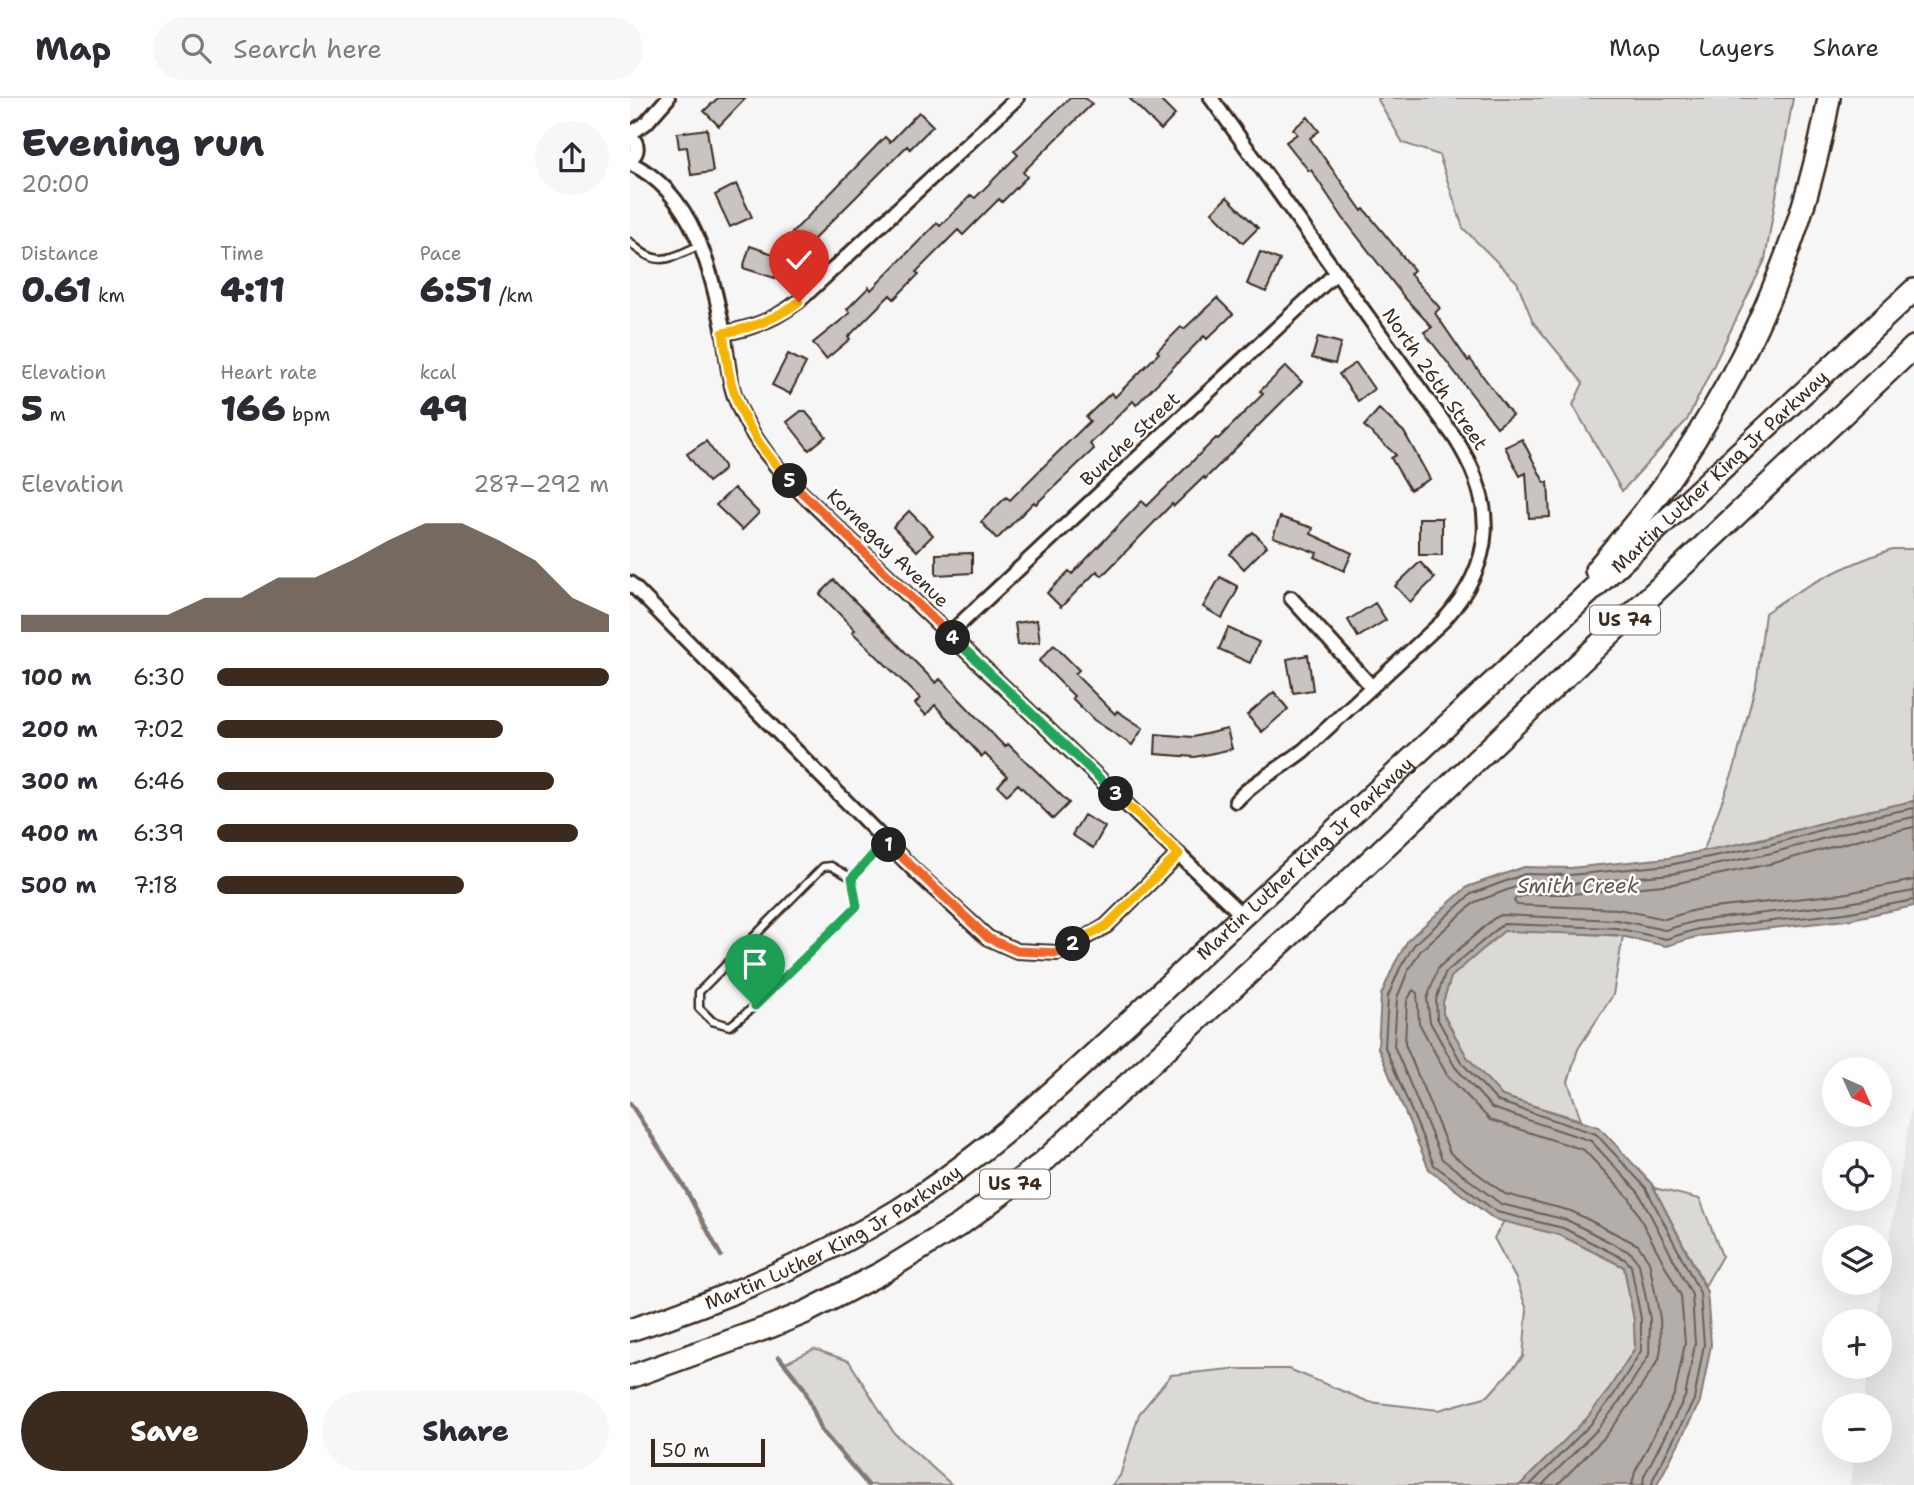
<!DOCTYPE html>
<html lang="en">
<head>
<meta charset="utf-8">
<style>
  body { margin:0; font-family:"Shantell Sans",sans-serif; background:#f7f7f7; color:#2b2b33; height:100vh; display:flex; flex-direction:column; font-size:26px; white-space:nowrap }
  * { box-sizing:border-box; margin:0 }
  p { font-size:23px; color:#7c7c81 }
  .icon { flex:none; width:38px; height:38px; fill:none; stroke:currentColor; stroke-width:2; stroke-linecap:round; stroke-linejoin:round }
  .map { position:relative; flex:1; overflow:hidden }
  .details { display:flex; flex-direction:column; background:#fff; width:630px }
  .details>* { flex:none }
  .needle { width:46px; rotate:135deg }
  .tools { position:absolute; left:1192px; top:959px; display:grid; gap:14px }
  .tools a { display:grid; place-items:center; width:70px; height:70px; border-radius:50%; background:#fff; box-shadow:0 7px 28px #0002; font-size:35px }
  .scale { position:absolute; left:21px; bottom:18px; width:114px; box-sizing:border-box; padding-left:7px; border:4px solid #3b2a1e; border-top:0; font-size:19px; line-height:24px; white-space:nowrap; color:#3b2a1e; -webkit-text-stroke:5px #fff; paint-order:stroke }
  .pin { position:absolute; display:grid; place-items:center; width:60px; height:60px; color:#fff; margin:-72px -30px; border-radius:50% 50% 50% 0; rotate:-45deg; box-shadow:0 0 7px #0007 }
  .pin .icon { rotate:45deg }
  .km { position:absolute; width:35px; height:35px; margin:-18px; border-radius:50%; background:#222; color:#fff; font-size:19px; line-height:35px; text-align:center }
  .round { display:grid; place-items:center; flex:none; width:74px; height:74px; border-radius:37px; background:#f7f7f7 }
  .headline { display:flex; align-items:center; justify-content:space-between; height:119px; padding:0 21px }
  h1 { font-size:38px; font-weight:800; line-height:52px }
  .metrics { display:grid; grid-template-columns:repeat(3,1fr); gap:10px; height:119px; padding:7px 21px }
  .metrics div { display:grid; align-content:center }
  .metrics b { font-size:35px; font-weight:800 }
  .metrics small { font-size:19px; font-weight:400 }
  .metrics p { font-size:19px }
  .chart { height:196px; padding:14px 21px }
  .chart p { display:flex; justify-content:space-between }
  .chart svg { width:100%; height:126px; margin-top:7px; fill:#3b2a1e; opacity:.7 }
  .button { display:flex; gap:14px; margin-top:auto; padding:14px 21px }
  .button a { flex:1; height:80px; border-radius:42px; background:#3b2a1e; color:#fff; font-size:28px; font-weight:800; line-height:80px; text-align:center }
  .button a+a { background:#f7f7f7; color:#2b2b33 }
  ul { padding:0 21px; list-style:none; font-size:23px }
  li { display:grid; grid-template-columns:112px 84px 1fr; align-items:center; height:52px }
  li i { height:18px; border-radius:9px; background:#3b2a1e }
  header { display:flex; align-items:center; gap:42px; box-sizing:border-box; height:98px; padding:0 35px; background:#fff; border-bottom:2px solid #e1e1e2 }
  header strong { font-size:33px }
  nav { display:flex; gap:38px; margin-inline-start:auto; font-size:24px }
  .search { width:490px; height:63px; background:#f7f7f7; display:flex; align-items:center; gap:18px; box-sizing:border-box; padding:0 24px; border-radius:38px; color:#7c7c81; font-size:26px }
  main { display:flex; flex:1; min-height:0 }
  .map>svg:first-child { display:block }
  .built { fill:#e9e7e6 }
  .green { fill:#dbd9d6; stroke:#8b827a; stroke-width:2 }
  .water { fill:#b4aeaa; stroke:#847972; stroke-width:2 }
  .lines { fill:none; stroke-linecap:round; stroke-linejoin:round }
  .shore { stroke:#6b5f56; stroke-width:2 }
  .stream { stroke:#847972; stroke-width:4.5 }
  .building { fill:#c9c3c1; stroke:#3b2a1e; stroke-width:2 }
  .lane-casing { stroke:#3b2a1e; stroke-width:11 }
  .street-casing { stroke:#3b2a1e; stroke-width:18 }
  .highway-casing { stroke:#3b2a1e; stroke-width:26 }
  .lane { stroke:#fff; stroke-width:6 }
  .street { stroke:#fff; stroke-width:12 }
  .highway { stroke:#fff; stroke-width:21 }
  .split-1-casing { stroke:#fff; stroke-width:14 }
  .split-2-casing { stroke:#fff; stroke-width:14 }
  .split-3-casing { stroke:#fff; stroke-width:14 }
  .split-4-casing { stroke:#fff; stroke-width:14 }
  .split-5-casing { stroke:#fff; stroke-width:14 }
  .split-6-casing { stroke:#fff; stroke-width:14 }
  .split-1 { stroke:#22a559; stroke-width:9 }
  .split-2 { stroke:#f0652b; stroke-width:9 }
  .split-3 { stroke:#f5b400; stroke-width:9 }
  .split-4 { stroke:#22a559; stroke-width:9 }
  .split-5 { stroke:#f0652b; stroke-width:9 }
  .split-6 { stroke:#f5b400; stroke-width:9 }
  .labels { text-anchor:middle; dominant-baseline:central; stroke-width:5; stroke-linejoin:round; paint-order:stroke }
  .shield { fill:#fff; stroke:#766a62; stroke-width:2 }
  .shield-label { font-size:18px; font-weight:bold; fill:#3b2a1e }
  .street-label { font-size:19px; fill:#3b2a1e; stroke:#fff }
  .water-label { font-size:21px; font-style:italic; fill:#65584f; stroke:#fff }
</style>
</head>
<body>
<header>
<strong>Map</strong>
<div class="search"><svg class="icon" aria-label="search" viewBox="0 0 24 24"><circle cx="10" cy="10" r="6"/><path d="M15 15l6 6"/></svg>Search here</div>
<nav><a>Map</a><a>Layers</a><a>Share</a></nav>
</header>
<main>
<section class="details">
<div class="headline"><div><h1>Evening run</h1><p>20:00</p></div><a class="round"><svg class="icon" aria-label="share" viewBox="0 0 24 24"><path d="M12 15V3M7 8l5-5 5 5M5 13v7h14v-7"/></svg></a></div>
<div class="metrics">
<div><p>Distance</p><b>0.61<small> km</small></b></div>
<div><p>Time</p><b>4:11</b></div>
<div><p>Pace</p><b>6:51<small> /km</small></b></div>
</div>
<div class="metrics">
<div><p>Elevation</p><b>5<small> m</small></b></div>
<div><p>Heart rate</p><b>166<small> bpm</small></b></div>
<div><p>kcal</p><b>49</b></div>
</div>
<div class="chart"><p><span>Elevation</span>287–292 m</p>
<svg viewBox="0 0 160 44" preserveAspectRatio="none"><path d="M0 44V38L10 38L20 38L30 38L40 38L50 32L60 32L70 25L80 25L90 19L100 12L110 6L120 6L130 12L140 19L150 32L160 38V44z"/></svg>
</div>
<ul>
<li><b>100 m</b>6:30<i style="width:100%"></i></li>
<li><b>200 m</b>7:02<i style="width:73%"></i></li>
<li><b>300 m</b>6:46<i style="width:86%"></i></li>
<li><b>400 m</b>6:39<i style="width:92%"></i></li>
<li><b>500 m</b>7:18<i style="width:63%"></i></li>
</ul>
<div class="button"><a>Save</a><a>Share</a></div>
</section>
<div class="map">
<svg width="1284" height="1387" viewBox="0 0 1284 1387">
  <rect width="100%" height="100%" fill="#f7f6f6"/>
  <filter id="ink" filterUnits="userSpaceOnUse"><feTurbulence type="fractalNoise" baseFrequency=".0143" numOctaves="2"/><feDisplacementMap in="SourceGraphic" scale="14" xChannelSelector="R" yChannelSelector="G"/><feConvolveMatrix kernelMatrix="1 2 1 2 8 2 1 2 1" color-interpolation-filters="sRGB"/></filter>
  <g filter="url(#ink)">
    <path class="built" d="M1284,993V1387H1220L1225,1353H1250V1307H1233L1239,1269H1250V1223H1246Z"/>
    <path class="green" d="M747,0H1163L1135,162L1057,322L992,393L943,307L953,285L903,224L887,184L833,130L809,57L773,45Z
      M1262,451H1284V703C1213,718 1144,739 1073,754L1104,671L1127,581L1135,515C1175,486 1216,467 1262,451Z
      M874,832L993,838L983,897L948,951L938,984L951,1022L872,998L837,959L813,916V904L821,879Z
      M1024,1090L1070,1101L1092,1158L1075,1188Z
      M874,1123L930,1137L994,1169L1004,1222L1005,1250L977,1294L956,1322L890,1387H482L490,1378L509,1316L541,1277L601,1271H659L739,1304L809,1312L858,1298L893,1259L897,1212L886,1181L864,1140Z
      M184,1251L219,1263L264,1335L322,1387H238L192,1333L174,1290L155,1265Z"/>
    <path class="water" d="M1284,703V808L1216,822L1069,838L1036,848L986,837L874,833L821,879L813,904V916L837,959L872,998L969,1029L1022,1086L1077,1194L1081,1247L1070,1304L1027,1387H890L956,1321L977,1294L1005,1250L1004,1222L994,1169L930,1137L864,1121L799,1071L748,950L751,897L764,867L778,842L837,789L894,769L940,770L1038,760L1138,740L1227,715Z"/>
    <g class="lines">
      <path class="shore" d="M1284,729L1234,740L1144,765L1043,786L941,796H899L886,800L884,803L887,807L988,811L1035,821L1065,812L1212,796L1284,782
        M900,1387L961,1326L983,1298L1011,1253V1221L1001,1168L996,1162L933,1130L867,1114L804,1067L755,949L758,898L770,870L784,847L841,796L895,776L940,777L1039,767L1139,747L1229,721L1284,710
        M912,1387L968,1331L990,1303L1019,1257L1020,1221L1009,1166L1001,1155L937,1122L871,1106L812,1061L764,948L767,900L778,873L791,852L845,804L896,785L941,786L1041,776L1142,755L1231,730L1284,719
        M927,1387L976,1338L998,1309L1029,1261L1031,1250L1030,1220L1019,1163L1008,1147L941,1113L875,1096L820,1055L775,946L777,903L783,892L787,895L789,925L817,977L860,1022L954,1052L1000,1101L1051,1198L1055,1245L1045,1295L1005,1374L1002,1387
        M1013,1387L1014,1378L1055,1299L1065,1246L1062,1197L1009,1095L961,1043L862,1010L825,969L800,924L797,901L808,870L863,821L871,817L987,822L1035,832L1066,823L1213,806L1284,793
        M1022,1387L1023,1381L1064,1302L1074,1246L1070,1195L1016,1090L966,1036L867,1003L831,964L807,920L806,902L815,875L873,826L986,830L1036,841L1068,831L1215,815L1284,802"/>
      <path class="stream" d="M0,1005L55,1090L91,1158
        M149,1259L174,1290L192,1333L238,1387"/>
    </g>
    <path class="building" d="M88,0H116L89,28L74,13Z
      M440,0H455L462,6L393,74L397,79L372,104L369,101L333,137L328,132L286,174L289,176L264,201L260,197L218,239L220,241L196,261L183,245L220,215L217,211L239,189L241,192L307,125L310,128L341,97L345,100L388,57L384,53Z
      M499,0H528L545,17L531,32Z
      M289,14L303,28L280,51L277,48L176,149L162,135L255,39L260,44Z
      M678,19L689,33L680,40L732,113L734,111L784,172L780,176L810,210L805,215L838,263L840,261L882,317L867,329L794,234L802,229L775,200L713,120L681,72L679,73L656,44L667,36L663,31Z
      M77,31L83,74L61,77L57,49L49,50L47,35Z
      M106,86L122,119L100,129L85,97Z
      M597,99L628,130L613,145L582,114Z
      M120,148L152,159L145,180L113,170Z
      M630,154L650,162L636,194L617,186Z
      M587,200L603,216L577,241L574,238L506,307L503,303L460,346L464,351L406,406L404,404L367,441L351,424L376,399L380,402L416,366L460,323L456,319L481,295L485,299L529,255L527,253L551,229L554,231Z
      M688,239L711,245L705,266L682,260Z
      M158,256L176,265L160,296L142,287Z
      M726,265L744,291L728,303L709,276Z
      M656,268L672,284L575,381L574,379L544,408L542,406L472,478L467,473L431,509L417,495L439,473L442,476L512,403L517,408L586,340L588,341L633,296L630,293Z
      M749,311L774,334L800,381L780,392L761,360L766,357L734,328Z
      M171,313H175L196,338L179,352L157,324Z
      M892,341L914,384H918L920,419L899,420L896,375L890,378L875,349Z
      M76,343L94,368V372L78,384L57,356Z
      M104,390L129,415L112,432L86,407Z
      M279,413L303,437L287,453L263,429Z
      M650,419L683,430L681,436L722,455L714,473L685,459L687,455L643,439Z
      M789,420H812V457H789Z
      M623,434L637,448L614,471L600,456Z
      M342,455V475L306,477V456Z
      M790,464L805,480L780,504L765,488Z
      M590,479L607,488V493L592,520L573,509Z
      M204,482L306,585L310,581L375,649L378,646L439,705L423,721L388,686L377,697L368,688L377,678L355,656L352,659L305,607L296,617L285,606L290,600L222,534L225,532L190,496Z
      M745,505L756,522L728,539L718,522Z
      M407,522L410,544L388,547L385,525Z
      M598,530L629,544L620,565L589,551Z
      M424,547L449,572L445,576L485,616L487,613L513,630L502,647L464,622L442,600L444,598L409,563Z
      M678,557L683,592L663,595L657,561Z
      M644,594L658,611L632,634L617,617Z
      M597,631L602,651L565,659L525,656L526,636L563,639Z
      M454,717L475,729L463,750L442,737Z"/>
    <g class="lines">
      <defs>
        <path id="lane" d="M0,144C27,171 39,161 70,147
          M222,780L201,768L193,769L69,894V910L82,923L100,928L125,908L227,808L222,780L255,743"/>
        <path id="street" d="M581,0L825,340C867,406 866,464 813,523L674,652C652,670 625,682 606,703
          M0,36L16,25L38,0
          M0,38C9,45 9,55 0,61
          M0,65C64,95 82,173 94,236C97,257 98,279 105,299C117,332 137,358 160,384L614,819
          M93,235C122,231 146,221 169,203L387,0
          M0,485L286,774L358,840L387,853L428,855L476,828L549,756
          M661,500L742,589
          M319,536L707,174"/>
        <g id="highway">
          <path d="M966,472C996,436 1026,402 1051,363C1124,253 1176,130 1199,0"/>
          <path id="s1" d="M0,1232C93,1202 183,1164 267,1113C364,1052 447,972 531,894C608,822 686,750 763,678C936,515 1110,354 1284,192"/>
          <path d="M0,1279L142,1228L176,1214L213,1195L253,1174L331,1126L411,1066L706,795L1284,249"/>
        </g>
      </defs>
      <use href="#lane" class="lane-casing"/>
      <use href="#street" class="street-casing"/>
      <use href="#highway" class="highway-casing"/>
      <use href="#lane" class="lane"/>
      <use href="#street" class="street"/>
      <use href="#highway" class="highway"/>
    </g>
  </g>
  <g class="lines" filter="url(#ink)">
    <defs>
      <path id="split-1" d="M125,908L227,808L222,780L255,743L259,747"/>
      <path id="split-2" d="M259,747L358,840L387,853L428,855L443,846"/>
      <path id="split-3" d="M443,846L476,828L549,756L486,696"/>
      <path id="split-4" d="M323,540L486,696"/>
      <path id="split-5" d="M160,383L323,540"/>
      <path id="split-6" d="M160,383C134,354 111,324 101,284C97,268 96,251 93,235C122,231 145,221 169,204"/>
    </defs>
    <use href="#split-1" class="split-1-casing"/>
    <use href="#split-2" class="split-2-casing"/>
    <use href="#split-3" class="split-3-casing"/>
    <use href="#split-4" class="split-4-casing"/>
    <use href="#split-5" class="split-5-casing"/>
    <use href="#split-6" class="split-6-casing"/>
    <use href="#split-1" class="split-1"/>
    <use href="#split-2" class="split-2"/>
    <use href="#split-3" class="split-3"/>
    <use href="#split-4" class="split-4"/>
    <use href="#split-5" class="split-5"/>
    <use href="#split-6" class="split-6"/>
  </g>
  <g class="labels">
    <g class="shield">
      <rect x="960" y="507.5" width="70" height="29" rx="5"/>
      <rect x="350" y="1071.5" width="70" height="29" rx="5"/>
    </g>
    <g class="shield-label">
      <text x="995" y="522">US 74</text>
      <text x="385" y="1086">US 74</text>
    </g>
    <g class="street-label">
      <text transform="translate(805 281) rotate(55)">North 26th Street</text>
      <text transform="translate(500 341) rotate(-43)">Bunche Street</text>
      <text stroke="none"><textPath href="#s1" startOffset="1400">Martin Luther King Jr Parkway</textPath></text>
      <text transform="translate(258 450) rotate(44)">Kornegay Avenue</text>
      <text stroke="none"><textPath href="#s1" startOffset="833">Martin Luther King Jr Parkway</textPath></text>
      <text stroke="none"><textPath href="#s1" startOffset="224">Martin Luther King Jr Parkway</textPath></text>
    </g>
    <g class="water-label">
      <text x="948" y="788">Smith Creek</text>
    </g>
  </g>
</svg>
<div class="tools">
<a><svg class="needle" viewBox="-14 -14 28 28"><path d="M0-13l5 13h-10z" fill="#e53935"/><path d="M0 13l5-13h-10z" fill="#7c7c81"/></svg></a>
<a><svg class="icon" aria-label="locate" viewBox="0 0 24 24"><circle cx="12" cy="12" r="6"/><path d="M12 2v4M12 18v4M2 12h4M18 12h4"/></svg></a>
<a><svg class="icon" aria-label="layers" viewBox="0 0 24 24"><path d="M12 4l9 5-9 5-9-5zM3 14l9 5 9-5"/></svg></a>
<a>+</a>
<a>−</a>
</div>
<div class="scale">50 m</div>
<div class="pin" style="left:125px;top:908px;background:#1e9e55"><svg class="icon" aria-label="arrive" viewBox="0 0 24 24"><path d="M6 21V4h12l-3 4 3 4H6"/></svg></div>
<div class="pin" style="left:169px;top:204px;background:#d93025"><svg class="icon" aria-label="check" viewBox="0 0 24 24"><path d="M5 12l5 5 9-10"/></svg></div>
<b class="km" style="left:259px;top:747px">1</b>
<b class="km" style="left:443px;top:846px">2</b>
<b class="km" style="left:486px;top:696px">3</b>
<b class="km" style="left:323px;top:540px">4</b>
<b class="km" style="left:160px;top:383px">5</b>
</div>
</main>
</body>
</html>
